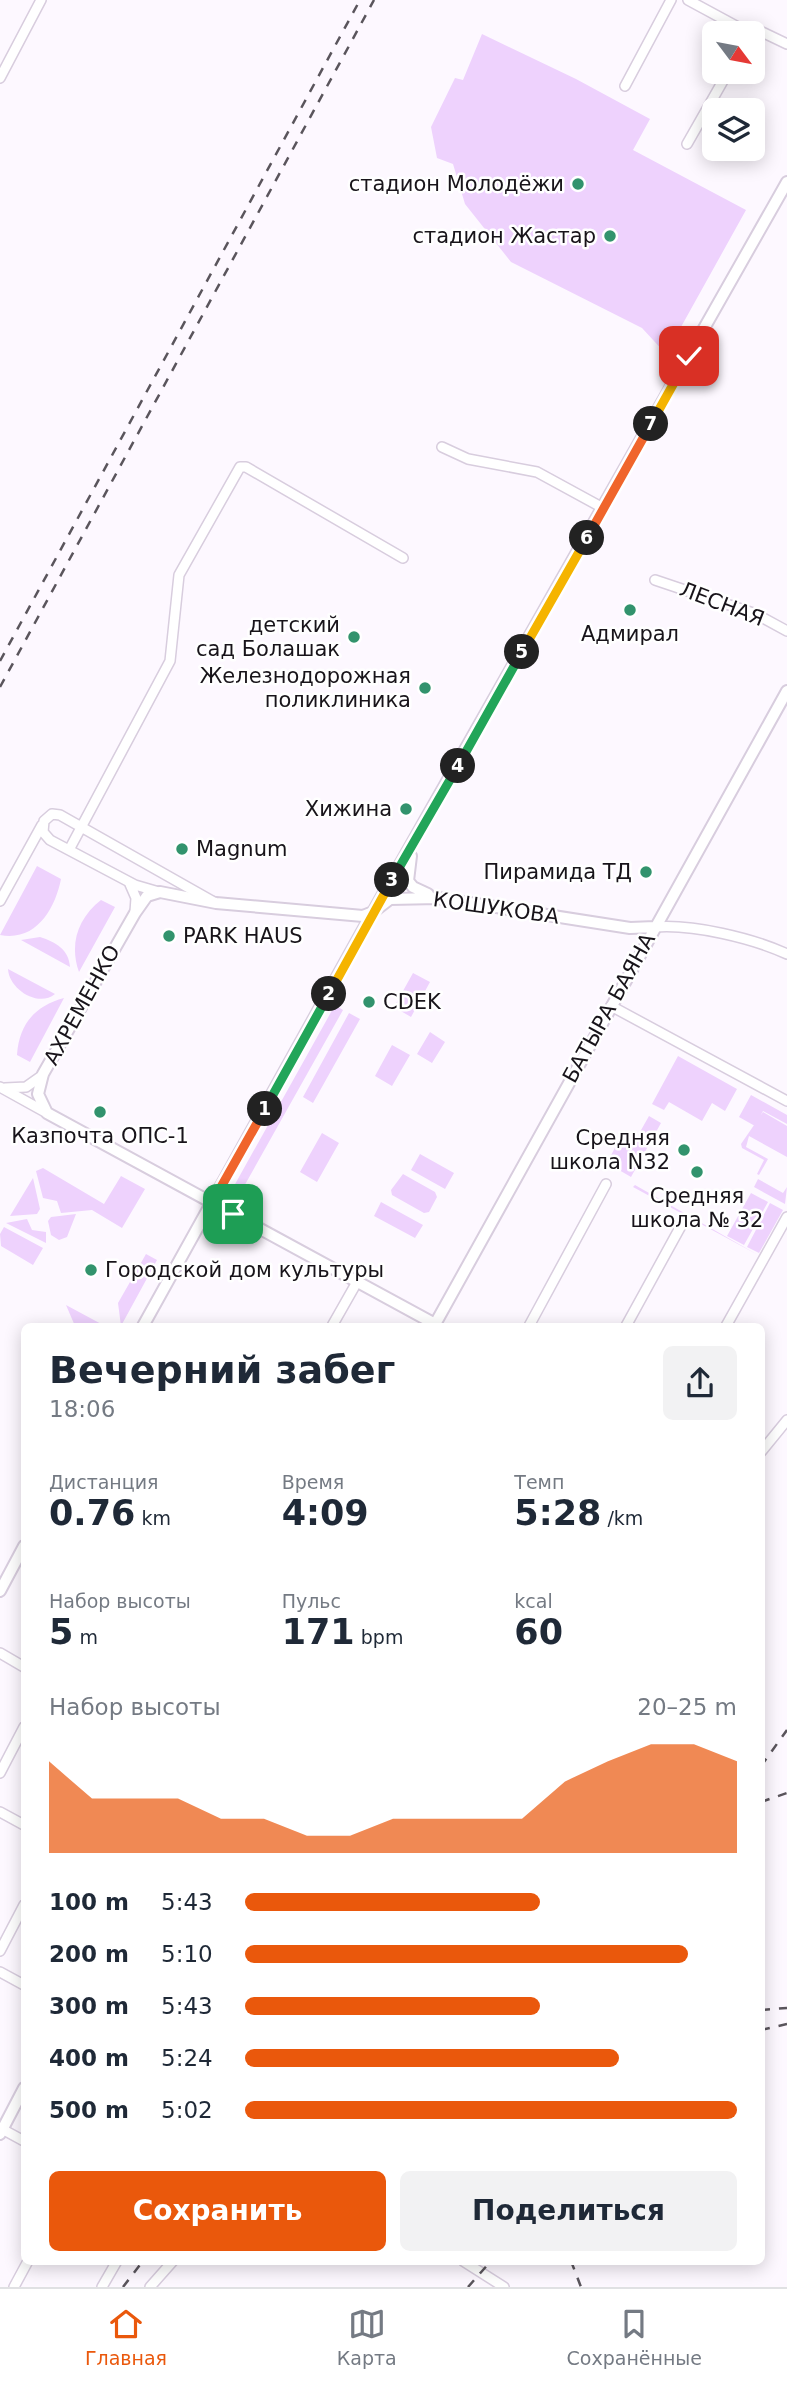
<!DOCTYPE html>
<html lang="ru">
<head>
<meta charset="utf-8">
<style>
  body { margin:0; font-family:"DejaVu Sans",sans-serif; background:#f2f2f3; color:#1f2937; height:100vh; display:flex; flex-direction:column; font-size:26px; white-space:nowrap }
  * { box-sizing:border-box; margin:0 }
  p { font-size:23px; color:#747a83 }
  .icon { flex:none; width:38px; height:38px; fill:none; stroke:currentColor; stroke-width:2; stroke-linecap:round; stroke-linejoin:round }
  .map { position:relative; flex:1; overflow:hidden }
  .details { position:absolute; left:21px; top:1323px; width:744px; height:942px; display:flex; flex-direction:column; background:#fff; border-radius:10px; box-shadow:0 4px 18px #0003 }
  .details>* { flex:none }
  .needle { width:46px; rotate:122deg }
  .tools { position:absolute; left:702px; top:21px; display:grid; gap:14px }
  .tools a { display:grid; place-items:center; width:63px; height:63px; border-radius:10px; background:#fff; box-shadow:0 4px 18px #0003; font-size:35px }
  .pin { position:absolute; display:grid; place-items:center; width:60px; height:60px; color:#fff; margin:-30px; border-radius:14px; box-shadow:0 4px 10px #0006 }
  .km { position:absolute; width:35px; height:35px; margin:-18px; border-radius:50%; background:#222; color:#fff; font-size:19px; line-height:35px; text-align:center }
  .round { display:grid; place-items:center; flex:none; width:74px; height:74px; border-radius:10px; background:#f2f2f3 }
  .overview { display:flex; align-items:center; justify-content:space-between; height:119px; padding:0 28px }
  h1 { font-size:38px; font-weight:800; line-height:52px }
  .figures { display:grid; grid-template-columns:repeat(3,1fr); gap:10px; height:119px; padding:7px 28px }
  .figures div { display:grid; align-content:center }
  .figures b { font-size:35px; font-weight:800 }
  .figures small { font-size:19px; font-weight:400 }
  .figures p { font-size:19px }
  .chart { height:196px; padding:14px 28px }
  .chart p { display:flex; justify-content:space-between }
  .chart svg { width:100%; height:126px; margin-top:7px; fill:#ea580c; opacity:.7 }
  .button { display:flex; gap:14px; margin-top:auto; padding:14px 28px }
  .button a { flex:1; height:80px; border-radius:10px; background:#ea580c; color:#fff; font-size:28px; font-weight:800; line-height:80px; text-align:center }
  .button a+a { background:#f2f2f3; color:#1f2937 }
  ul { padding:0 28px; list-style:none; font-size:23px }
  li { display:grid; grid-template-columns:112px 84px 1fr; align-items:center; height:52px }
  li i { height:18px; border-radius:9px; background:#ea580c }
  .tab-bar { display:flex; justify-content:space-around; align-items:center; height:98px; border-top:2px solid #e0e1e3; background:#fff; font-size:19px; color:#747a83 }
  .tab-bar a { display:grid; justify-items:center; gap:4px }
  .tab-bar .current { color:#ea580c }
  .map>svg:first-child { display:block }
  .green { fill:#eed2fd }
  .lines { fill:none; stroke-linecap:round; stroke-linejoin:round }
  .minor-casing { stroke:#d8cdde; stroke-width:12 }
  .tertiary-casing { stroke:#d8cdde; stroke-width:14 }
  .minor { stroke:#fff; stroke-width:9 }
  .tertiary { stroke:#fff; stroke-width:10 }
  .rail { stroke:#5a555c; stroke-width:2.5; stroke-dasharray:9 9; stroke-linecap:butt }
  .split-1-casing { stroke:#fff; stroke-width:14 }
  .split-2-casing { stroke:#fff; stroke-width:14 }
  .split-3-casing { stroke:#fff; stroke-width:14 }
  .split-4-casing { stroke:#fff; stroke-width:14 }
  .split-5-casing { stroke:#fff; stroke-width:14 }
  .split-6-casing { stroke:#fff; stroke-width:14 }
  .split-7-casing { stroke:#fff; stroke-width:14 }
  .split-8-casing { stroke:#fff; stroke-width:14 }
  .split-1 { stroke:#f0652b; stroke-width:9 }
  .split-2 { stroke:#22a559; stroke-width:9 }
  .split-3 { stroke:#f5b400; stroke-width:9 }
  .split-4 { stroke:#22a559; stroke-width:9 }
  .split-5 { stroke:#22a559; stroke-width:9 }
  .split-6 { stroke:#f5b400; stroke-width:9 }
  .split-7 { stroke:#f0652b; stroke-width:9 }
  .split-8 { stroke:#f5b400; stroke-width:9 }
  .poi-dot { fill:#32936d; stroke:#fff; stroke-width:2.5 }
  .labels { text-anchor:middle; dominant-baseline:central; stroke-width:5; stroke-linejoin:round; paint-order:stroke }
  .poi-label { font-size:21px; fill:#18141a; stroke:#fff; text-anchor:end }
  .street-label { font-size:21px; fill:#18141a; stroke:#fff }
</style>
</head>
<body>
<div class="map">
<svg width="787" height="2287" viewBox="0 0 787 2287">
  <rect width="100%" height="100%" fill="#fdf8ff"/>
  <path class="green" d="M482,34L576,79L650,119L633,150L746,210L666,354L642,328L511,262L465,204L453,164L437,158L431,127L455,78L463,80Z
    M37,866L61,879C55,909 36,942 0,935Z
    M101,900L115,907L79,972C69,944 78,918 101,900Z
    M40,937C56,942 69,950 70,967L21,940Z
    M8,969L55,994C38,1008 9,989 8,969Z
    M413,973L430,982L411,1017L394,1007Z
    M64,998L30,1062L17,1055C19,1024 35,1006 64,998Z
    M335,1005L343,1010L242,1190L234,1186Z
    M349,1013L360,1019L313,1103L303,1097Z
    M430,1032L445,1042L432,1063L417,1054Z
    M392,1045L410,1055L392,1086L375,1076Z
    M678,1056L737,1089L725,1111L712,1103L702,1121L669,1102L664,1110L652,1104Z
    M751,1095L787,1115V1124L763,1111L755,1126L739,1117Z
    M763,1112L787,1126V1157L749,1136L746,1147L768,1159L759,1175L757,1174L764,1160L742,1148L741,1144Z
    M649,1116L661,1123L631,1177L607,1163L619,1140L632,1146Z
    M322,1133L339,1143L317,1182L300,1172Z
    M420,1154L454,1173L445,1189L411,1170Z
    M43,1168L104,1204L121,1176L145,1189L122,1228L92,1210L61,1213L57,1201L43,1198L36,1171Z
    M403,1174L435,1192L437,1197L429,1212L424,1213L392,1195L391,1190Z
    M33,1178L40,1209L37,1214L10,1216Z
    M758,1179L783,1193L787,1187L785,1204L754,1187Z
    M635,1185L758,1255L633,1187Z
    M751,1193L768,1202L744,1245L727,1236Z
    M381,1202L423,1225L415,1238L374,1216Z
    M770,1203L783,1210L759,1253L747,1247Z
    M76,1214L67,1237L59,1240L51,1235L48,1221L51,1217Z
    M27,1219L32,1230L46,1232V1243L6,1223Z
    M4,1227L43,1248L33,1265L1,1246L0,1234Z
    M146,1254L157,1260L121,1326L118,1303Z
    M66,1305L105,1326H75Z"/>
  <g class="lines">
    <defs>
      <path id="minor" d="M688,0L749,33
        M750,33L762,32L787,44
        M0,78L41,0
        M625,86L671,0
        M687,144L728,72
        M442,447L468,459L537,472L603,508
        M655,580L756,614L787,631
        M69,850L170,661L179,575L240,467H246L403,558
        M129,882L136,898L135,912
        M159,892L135,885L50,840L43,832L44,821L52,814L60,815L212,901
        M0,901L42,825
        M655,927C693,924 752,938 787,954
        M611,1006L787,1101
        M0,1087L47,1113
        M5,1088L26,1087L43,1075
        M332,1326L357,1282
        M529,1326L606,1184
        M626,1326L682,1224
        M726,1326L787,1217
        M761,1452L787,1420
        M0,1653L24,1667
        M0,1773L24,1727
        M0,1812L24,1825
        M0,1951L24,1905
        M0,1972L24,1985
        M0,2128L24,2141
        M463,2261L504,2287
        M14,2287L28,2261
        M102,2287L117,2261
        M150,2287L173,2261"/>
      <path id="tertiary" d="M411,856L408,881L413,887L428,894
        M435,1324L47,1113L38,1094L43,1074L135,913L147,896L160,892L216,903L363,916L373,912L390,899L438,898L630,928L655,927
        M143,1326L373,912L787,182
        M434,1326L787,691
        M0,1591L24,1546
        M0,2134L24,2088"/>
    </defs>
    <use href="#minor" class="minor-casing"/>
    <use href="#tertiary" class="tertiary-casing"/>
    <use href="#minor" class="minor"/>
    <use href="#tertiary" class="tertiary"/>
    <path class="rail" d="M0,661L360,0
      M0,687L374,0
      M761,1766L787,1730
      M761,1802L787,1793
      M761,2010L787,2008
      M761,2030L787,2024
      M571,2261L581,2287
      M123,2287L143,2261
      M468,2287L491,2261"/>
  </g>
  <g class="lines">
    <defs>
      <path id="split-1" d="M233,1214L212,1203L265,1109"/>
      <path id="split-2" d="M265,1109L329,994"/>
      <path id="split-3" d="M329,994L392,880"/>
      <path id="split-4" d="M392,880L458,766"/>
      <path id="split-5" d="M458,766L522,652"/>
      <path id="split-6" d="M522,652L587,538"/>
      <path id="split-7" d="M587,538L651,424"/>
      <path id="split-8" d="M651,424L689,356"/>
    </defs>
    <use href="#split-1" class="split-1-casing"/>
    <use href="#split-2" class="split-2-casing"/>
    <use href="#split-3" class="split-3-casing"/>
    <use href="#split-4" class="split-4-casing"/>
    <use href="#split-5" class="split-5-casing"/>
    <use href="#split-6" class="split-6-casing"/>
    <use href="#split-7" class="split-7-casing"/>
    <use href="#split-8" class="split-8-casing"/>
    <use href="#split-1" class="split-1"/>
    <use href="#split-2" class="split-2"/>
    <use href="#split-3" class="split-3"/>
    <use href="#split-4" class="split-4"/>
    <use href="#split-5" class="split-5"/>
    <use href="#split-6" class="split-6"/>
    <use href="#split-7" class="split-7"/>
    <use href="#split-8" class="split-8"/>
  </g>
  <g class="poi-dot">
    <circle cx="578" cy="184" r="7"/>
    <circle cx="610" cy="236" r="7"/>
    <circle cx="630" cy="610" r="7"/>
    <circle cx="354" cy="637" r="7"/>
    <circle cx="425" cy="688" r="7"/>
    <circle cx="406" cy="809" r="7"/>
    <circle cx="182" cy="849" r="7"/>
    <circle cx="646" cy="872" r="7"/>
    <circle cx="169" cy="936" r="7"/>
    <circle cx="369" cy="1002" r="7"/>
    <circle cx="100" cy="1112" r="7"/>
    <circle cx="684" cy="1150" r="7"/>
    <circle cx="697" cy="1172" r="7"/>
    <circle cx="91" cy="1270" r="7"/>
  </g>
  <g class="labels">
    <g class="poi-label">
      <text x="564" y="184">стадион Молодёжи</text>
      <text x="596" y="236">стадион Жастар</text>
      <text x="340" y="625">детский<tspan x="340" dy="24">сад Болашак</tspan></text>
      <text x="630" y="634" text-anchor="middle">Адмирал</text>
      <text x="411" y="676">Железнодорожная<tspan x="411" dy="24">поликлиника</tspan></text>
      <text x="392" y="809">Хижина</text>
      <text x="196" y="849" text-anchor="start">Magnum</text>
      <text x="632" y="872">Пирамида ТД</text>
      <text x="183" y="936" text-anchor="start">PARK HAUS</text>
      <text x="383" y="1002" text-anchor="start">CDEK</text>
      <text x="100" y="1136" text-anchor="middle">Казпочта ОПС-1</text>
      <text x="670" y="1138">Средняя<tspan x="670" dy="24">школа N32</tspan></text>
      <text x="697" y="1196" text-anchor="middle">Средняя<tspan x="697" dy="24">школа № 32</tspan></text>
      <text x="105" y="1270" text-anchor="start">Городской дом культуры</text>
    </g>
    <g class="street-label">
      <text transform="translate(722 604) rotate(21)">ЛЕСНАЯ</text>
      <text transform="translate(496 908) rotate(8)">КОШУКОВА</text>
      <text transform="translate(82 1005) rotate(-61)">АХРЕМЕНКО</text>
      <text transform="translate(609 1008) rotate(-61)">БАТЫРА БАЯНА</text>
    </g>
  </g>
</svg>
<div class="tools">
<a><svg class="needle" viewBox="-14 -14 28 28"><path d="M0-13l5 13h-10z" fill="#e53935"/><path d="M0 13l5-13h-10z" fill="#747a83"/></svg></a>
<a><svg class="icon" aria-label="layers" viewBox="0 0 24 24"><path d="M12 4l9 5-9 5-9-5zM3 14l9 5 9-5"/></svg></a>
</div>
<div class="pin" style="left:233px;top:1214px;background:#1e9e55"><svg class="icon" aria-label="arrive" viewBox="0 0 24 24"><path d="M6 21V4h12l-3 4 3 4H6"/></svg></div>
<div class="pin" style="left:689px;top:356px;background:#d93025"><svg class="icon" aria-label="check" viewBox="0 0 24 24"><path d="M5 12l5 5 9-10"/></svg></div>
<b class="km" style="left:265px;top:1109px">1</b>
<b class="km" style="left:329px;top:994px">2</b>
<b class="km" style="left:392px;top:880px">3</b>
<b class="km" style="left:458px;top:766px">4</b>
<b class="km" style="left:522px;top:652px">5</b>
<b class="km" style="left:587px;top:538px">6</b>
<b class="km" style="left:651px;top:424px">7</b>
<section class="details">
<div class="overview"><div><h1>Вечерний забег</h1><p>18:06</p></div><a class="round"><svg class="icon" aria-label="share" viewBox="0 0 24 24"><path d="M12 15V3M7 8l5-5 5 5M5 13v7h14v-7"/></svg></a></div>
<div class="figures">
<div><p>Дистанция</p><b>0.76<small> km</small></b></div>
<div><p>Время</p><b>4:09</b></div>
<div><p>Темп</p><b>5:28<small> /km</small></b></div>
</div>
<div class="figures">
<div><p>Набор высоты</p><b>5<small> m</small></b></div>
<div><p>Пульс</p><b>171<small> bpm</small></b></div>
<div><p>kcal</p><b>60</b></div>
</div>
<div class="chart"><p><span>Набор высоты</span>20–25 m</p>
<svg viewBox="0 0 160 44" preserveAspectRatio="none"><path d="M0 44V12L10 25L20 25L30 25L40 32L50 32L60 38L70 38L80 32L90 32L100 32L110 32L120 19L130 12L140 6L150 6L160 12V44z"/></svg>
</div>
<ul>
<li><b>100 m</b>5:43<i style="width:60%"></i></li>
<li><b>200 m</b>5:10<i style="width:90%"></i></li>
<li><b>300 m</b>5:43<i style="width:60%"></i></li>
<li><b>400 m</b>5:24<i style="width:76%"></i></li>
<li><b>500 m</b>5:02<i style="width:100%"></i></li>
</ul>
<div class="button"><a>Сохранить</a><a>Поделиться</a></div>
</section>
</div>
<nav class="tab-bar">
<a class="current"><svg class="icon" aria-label="home" viewBox="0 0 24 24"><path d="M3 11l9-7 9 7M6 9v11h12V9"/></svg>Главная</a>
<a><svg class="icon" aria-label="map" viewBox="0 0 24 24"><path d="M3 6l6-2 6 2 6-2v14l-6 2-6-2-6 2zM9 4v14M15 6v14"/></svg>Карта</a>
<a><svg class="icon" aria-label="saved" viewBox="0 0 24 24"><path d="M7 4h10v16l-5-4-5 4z"/></svg>Сохранённые</a>
</nav>
</body>
</html>
